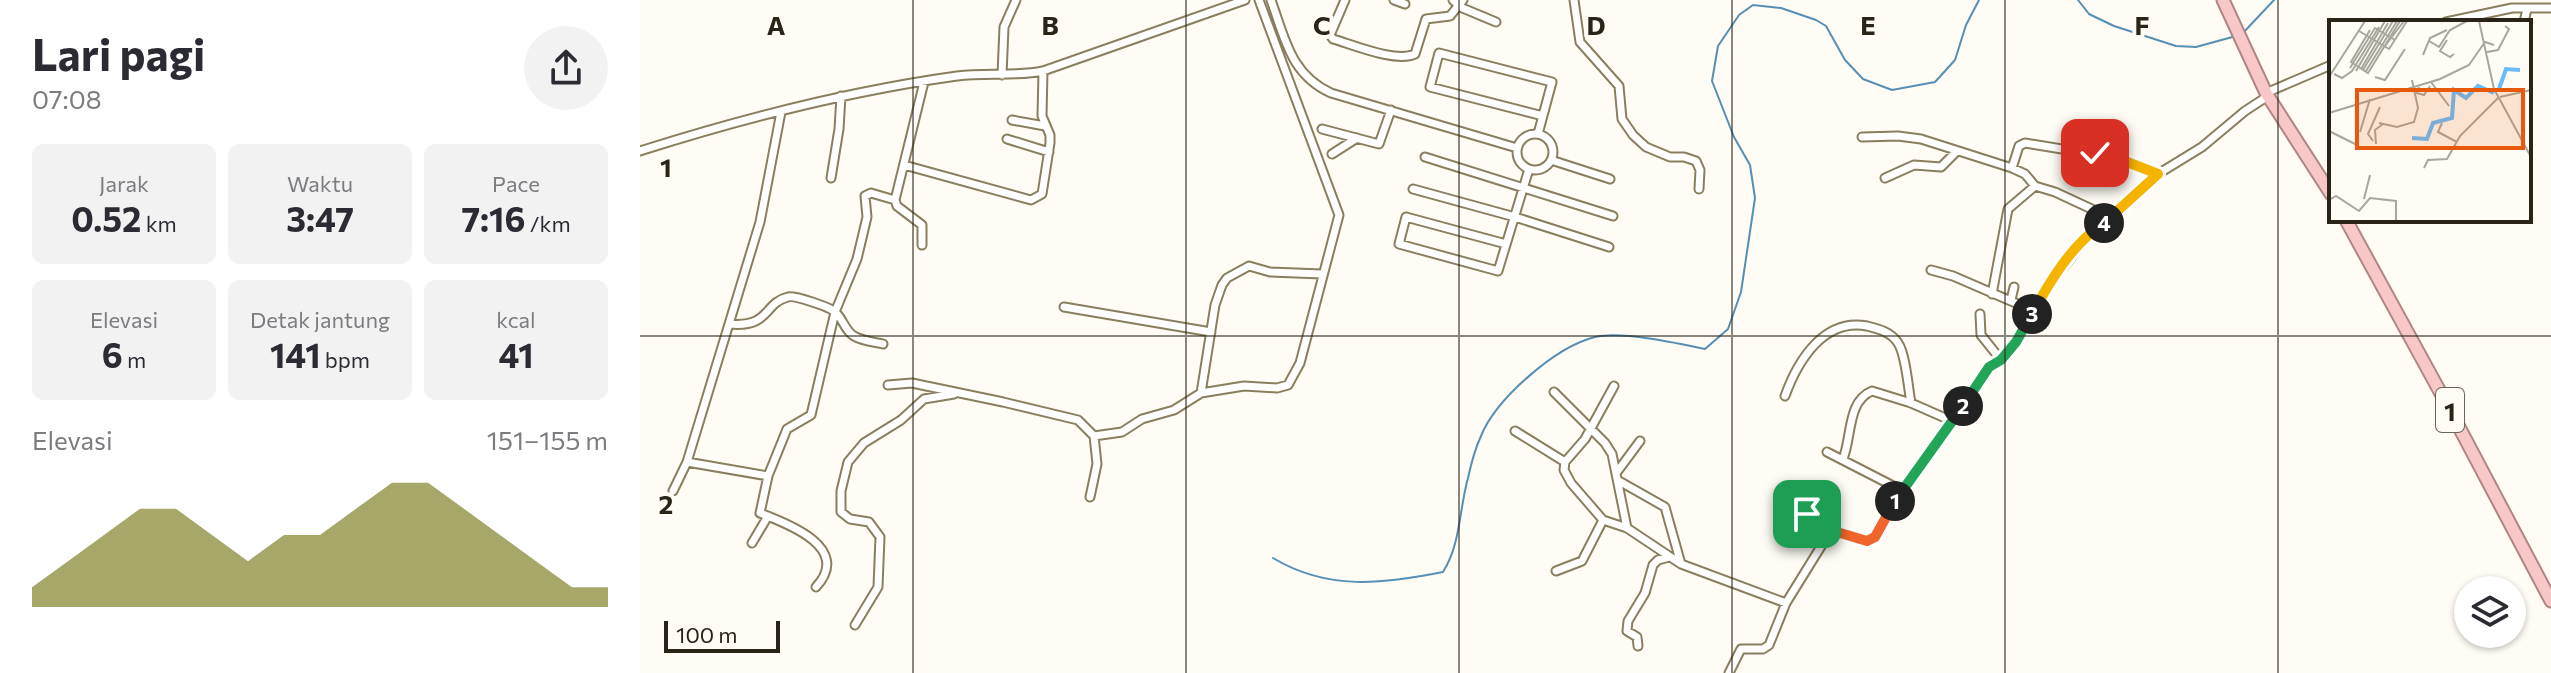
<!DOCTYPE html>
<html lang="id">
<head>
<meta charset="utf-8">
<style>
  body { margin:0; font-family:Commissioner,sans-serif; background:#f2f2f3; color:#2b2b33; height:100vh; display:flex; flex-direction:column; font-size:30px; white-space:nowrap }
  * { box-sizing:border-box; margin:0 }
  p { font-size:26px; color:#7c7c81 }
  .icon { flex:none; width:44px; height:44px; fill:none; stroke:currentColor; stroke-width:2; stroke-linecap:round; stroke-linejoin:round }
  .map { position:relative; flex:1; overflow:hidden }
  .details { display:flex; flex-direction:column; background:#fff; width:640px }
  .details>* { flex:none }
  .fabs { position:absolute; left:1814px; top:576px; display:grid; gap:16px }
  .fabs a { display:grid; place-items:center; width:72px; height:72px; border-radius:50%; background:#fff; box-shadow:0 2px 6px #0004; font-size:40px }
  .scale { position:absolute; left:24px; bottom:20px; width:116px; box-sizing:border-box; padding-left:8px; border:4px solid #292417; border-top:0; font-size:22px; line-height:28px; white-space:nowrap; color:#292417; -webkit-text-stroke:6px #fefcf4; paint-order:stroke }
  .pin { position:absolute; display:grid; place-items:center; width:68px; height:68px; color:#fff; margin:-34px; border-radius:16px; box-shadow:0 4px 12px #0006 }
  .km { position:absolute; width:40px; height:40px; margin:-20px; border-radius:50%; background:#222; color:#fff; font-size:22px; line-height:40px; text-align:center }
  .round { display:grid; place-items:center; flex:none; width:84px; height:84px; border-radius:42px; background:#f2f2f3 }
  .summary { display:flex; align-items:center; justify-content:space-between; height:136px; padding:0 32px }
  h1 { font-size:44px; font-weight:700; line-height:60px }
  .figures { display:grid; grid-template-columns:repeat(3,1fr); gap:12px; height:136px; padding:8px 32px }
  .figures div { display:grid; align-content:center; border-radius:12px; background:#f2f2f3; text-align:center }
  .figures b { font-size:34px; font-weight:700 }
  .figures small { font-size:22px; font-weight:400 }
  .figures p { font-size:22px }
  .chart { height:224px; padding:16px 32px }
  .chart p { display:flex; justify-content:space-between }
  .chart svg { width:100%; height:144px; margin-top:8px; fill:#81822b; opacity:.7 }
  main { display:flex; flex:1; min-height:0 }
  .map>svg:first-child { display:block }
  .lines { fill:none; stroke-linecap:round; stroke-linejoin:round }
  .stream { stroke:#558fb6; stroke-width:2 }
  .minor-casing { stroke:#897f5e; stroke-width:11 }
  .trunk-casing { stroke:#ae8682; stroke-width:15 }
  .minor { stroke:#fff; stroke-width:7 }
  .trunk { stroke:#f8c8c8; stroke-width:11 }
  .split-1-casing { stroke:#fff; stroke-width:16 }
  .split-2-casing { stroke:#fff; stroke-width:16 }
  .split-3-casing { stroke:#fff; stroke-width:16 }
  .split-4-casing { stroke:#fff; stroke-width:16 }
  .split-5-casing { stroke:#fff; stroke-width:16 }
  .split-1 { stroke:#f0652b; stroke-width:10 }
  .split-2 { stroke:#22a559; stroke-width:10 }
  .split-3 { stroke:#22a559; stroke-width:10 }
  .split-4 { stroke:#f5b400; stroke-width:10 }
  .split-5 { stroke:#f5b400; stroke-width:10 }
  .grid { fill:none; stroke:#292417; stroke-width:2; stroke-opacity:0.55 }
  .labels { text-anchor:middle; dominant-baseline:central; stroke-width:8; stroke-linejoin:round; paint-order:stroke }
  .shield { fill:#fefcf4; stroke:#696559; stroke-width:2 }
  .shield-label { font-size:26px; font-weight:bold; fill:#292417 }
  .inset-river { fill:none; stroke:#68bdfa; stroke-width:4 }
  .inset-road { fill:none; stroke:#a9a69c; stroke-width:2 }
  .view { fill:#e8590c; fill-opacity:0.15; stroke:#e8590c; stroke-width:4 }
  .inset-edge { fill:none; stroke:#292417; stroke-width:4 }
  .grid-label { font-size:26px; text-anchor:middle; font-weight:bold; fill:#292417; stroke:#fefcf4; stroke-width:8; stroke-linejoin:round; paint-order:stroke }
</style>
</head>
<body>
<main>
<section class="details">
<div class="summary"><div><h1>Lari pagi</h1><p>07:08</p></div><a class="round"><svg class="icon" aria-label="share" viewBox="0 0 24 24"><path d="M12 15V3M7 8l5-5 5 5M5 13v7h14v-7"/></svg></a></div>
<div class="figures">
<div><p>Jarak</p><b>0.52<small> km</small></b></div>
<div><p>Waktu</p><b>3:47</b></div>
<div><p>Pace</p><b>7:16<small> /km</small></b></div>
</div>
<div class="figures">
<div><p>Elevasi</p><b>6<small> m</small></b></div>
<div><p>Detak jantung</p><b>141<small> bpm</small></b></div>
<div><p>kcal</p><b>41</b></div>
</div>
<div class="chart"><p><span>Elevasi</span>151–155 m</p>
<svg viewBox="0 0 160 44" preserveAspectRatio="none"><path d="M0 44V38L10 30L20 22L30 14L40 14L50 22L60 30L70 22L80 22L90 14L100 6L110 6L120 14L130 22L140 30L150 38L160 38V44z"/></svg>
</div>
</section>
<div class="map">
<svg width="1911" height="673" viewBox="0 0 1911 673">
  <rect width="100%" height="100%" fill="#fefcf4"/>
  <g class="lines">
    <path class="stream" d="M1438,0L1449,14L1474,26L1536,46L1556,47L1596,36
      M1602,34L1634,0
      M633,558C688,591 743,584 803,572C821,543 819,510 828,478C831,464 835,449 841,436C856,399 915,347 955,337C981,331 1037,343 1065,349L1088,329L1101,292L1115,198L1110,165L1094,137L1072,81L1078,46L1099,15L1113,5L1141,8L1176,20L1186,26L1205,60L1223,79L1252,90L1295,82L1315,60L1326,25L1339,0"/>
    <defs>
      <path id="minor" d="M631,0C645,39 651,75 691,93L877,148
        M705,0L690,35L693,39C714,45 756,63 775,54L786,19L810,16L823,0
        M754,0L765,4
        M813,0L820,7L856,22
        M934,0L940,42L979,86L982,119L993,135L1006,147L1030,157H1044L1056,161L1060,170L1059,189
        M1806,22L1872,8H1911
        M1884,22L1887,9
        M362,75L364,27L376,0
        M1626,93L1691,65
        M372,120L405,126
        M682,129L739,144L751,110
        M877 152a18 18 0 1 1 36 0a18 18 0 1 1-36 0Z
        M898,134L912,82L799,53L790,87L903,116
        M1222,137L1258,136L1281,139L1372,168L1385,174L1395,186L1415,192L1471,218
        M367,139L409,152
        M0,151C104,118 209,91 317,76C346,72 374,77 403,71L605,0
        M692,154L717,138
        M785,157L973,216
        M911,160L970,179
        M264,165L391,200L402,194L410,143V135L402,116L403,71
        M1372,168L1379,146L1385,143L1477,158L1518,174
        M191,178L199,129L201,96
        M1245,178L1274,165L1301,167L1317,151
        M773,189L875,217L969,247
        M866,244L766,217L759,244L858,271L889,169
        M282,245V225L257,206L255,200L284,82
        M1291,270L1313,276L1394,311
        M1352,294L1368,209L1395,186
        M1371,300L1374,287
        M424,307L571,332
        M1340,314L1341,335L1361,360
        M89,324C131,328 123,303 148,297C154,295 190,307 195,312C203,318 204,330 214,336C222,341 234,342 243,344
        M248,385L272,383L363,402L438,420L454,436L482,432L502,419L534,410L561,393L604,386L637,388L648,385L660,363L699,215L619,0
        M974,386L945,439L925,462L924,470L931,483L963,520L987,528L1041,564L1146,603
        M914,392L965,443L972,454L987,528
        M561,393L575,305L582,285L587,278L609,266L630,272L682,274
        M1145,396C1158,360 1184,318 1227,326C1239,329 1251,332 1258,343C1266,355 1268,387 1271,403
        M875,431L925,462
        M1187,452L1261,490
        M1203,459C1212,437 1207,401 1232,391L1271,403L1312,421
        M47,462L128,476
        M977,472L1000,441
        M979,481L1025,507L1041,564
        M33,491L47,462L120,222L141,112
        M450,497L457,464L454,436
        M1167,514L1197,532
        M112,543L128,516
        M916,571L942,561L963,520
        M176,587C212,548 149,524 120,513L128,476L147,429L171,415L195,312L217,259L227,217L225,196L231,193L255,200
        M215,625L238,587L240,537L229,522L210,519L201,512V491L208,462L224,443L261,420L284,399L314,394
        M998,646L997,637L987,631L988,621L1005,593L1013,565L1018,560L1029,557
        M1089,673L1101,649H1123L1129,645L1146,603L1188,535L1197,532L1227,541L1235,537L1261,490L1349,367L1361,360L1376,342L1404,292L1452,231L1471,218L1518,174L1562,147L1605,111L1628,96"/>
      <path id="trunk" d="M1583,0L1626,93L1691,194
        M1706,220L1810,410L1911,601"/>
    </defs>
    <use href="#minor" class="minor-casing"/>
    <use href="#trunk" class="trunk-casing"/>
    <use href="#minor" class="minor"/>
    <use href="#trunk" class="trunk"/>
  </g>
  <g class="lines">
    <defs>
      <path id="split-1" d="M1167,514L1197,532L1227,541L1235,537L1255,501"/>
      <path id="split-2" d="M1255,501L1323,406"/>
      <path id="split-3" d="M1323,406L1349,367L1361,360L1376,342L1392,314"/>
      <path id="split-4" d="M1392,314C1410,281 1432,244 1464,223"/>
      <path id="split-5" d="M1455,153L1477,158L1518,174L1464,223"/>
    </defs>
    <use href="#split-1" class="split-1-casing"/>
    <use href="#split-2" class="split-2-casing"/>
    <use href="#split-3" class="split-3-casing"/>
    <use href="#split-4" class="split-4-casing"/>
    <use href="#split-5" class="split-5-casing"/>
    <use href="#split-1" class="split-1"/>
    <use href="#split-2" class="split-2"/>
    <use href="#split-3" class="split-3"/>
    <use href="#split-4" class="split-4"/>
    <use href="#split-5" class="split-5"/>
  </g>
  <path class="grid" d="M273,0V673M546,0V673M819,0V673M1092,0V673M1365,0V673M1638,0V673M0,336H1911"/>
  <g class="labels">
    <rect class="shield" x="1796" y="388" width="28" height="44" rx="6"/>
    <g class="shield-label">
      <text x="1810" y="410">1</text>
    </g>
  </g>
  <g transform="translate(1689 20)">
    <rect width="202" height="202" fill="#fefcf4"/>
    <path class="inset-river" d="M170,69L177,49L191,50M83,118L98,119L104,103L123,98L125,70L137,78L149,66L165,73"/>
    <path class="inset-road" d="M150,1L165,69L202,137M41,10L22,42L39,53L71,1M30,11L60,29L78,1M118,20L111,31L121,37L125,34M100,21L110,27L121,10L138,1M53,30L75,1M158,32L169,30L180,9L176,6M94,35L101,18L118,10M21,48L46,8L66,20M32,49L59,3M34,50L64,1M27,51L56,1M37,51L68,1M5,54L13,58L23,51L50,7M0,57L36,1M46,57L56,60L76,29M102,62L120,86M90,67L88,73L95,75L101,66M171,77L202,70M0,93L111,59L140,45L156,22L165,25M50,103L68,107L85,102L89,88L83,60M113,103L109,112L128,122M0,111L28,125M31,112L41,79M44,121L39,114L51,87M47,124L46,110L54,104M95,148L99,140L118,139L131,116L169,78M35,179L41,155M0,180L7,176L30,191L41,178L67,181V201"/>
    <path class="view" d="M28,70H194V128H28Z"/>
    <rect width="202" height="202" class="inset-edge"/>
  </g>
  <g class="grid-label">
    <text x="136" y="35">A</text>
    <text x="410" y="35">B</text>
    <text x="682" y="35">C</text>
    <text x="956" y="35">D</text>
    <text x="1228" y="35">E</text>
    <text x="1502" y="35">F</text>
    <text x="26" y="177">1</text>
    <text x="26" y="514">2</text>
  </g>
</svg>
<div class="fabs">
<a><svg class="icon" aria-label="layers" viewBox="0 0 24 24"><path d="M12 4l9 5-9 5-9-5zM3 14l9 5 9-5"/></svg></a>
</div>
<div class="scale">100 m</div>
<div class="pin" style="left:1167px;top:514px;background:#1e9e55"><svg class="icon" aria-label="arrive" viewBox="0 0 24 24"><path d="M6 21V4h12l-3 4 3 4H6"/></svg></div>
<div class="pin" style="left:1455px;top:153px;background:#d93025"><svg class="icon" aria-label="check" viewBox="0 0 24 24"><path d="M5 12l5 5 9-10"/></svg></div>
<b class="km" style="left:1255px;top:501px">1</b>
<b class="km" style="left:1323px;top:406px">2</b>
<b class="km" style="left:1392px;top:314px">3</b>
<b class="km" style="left:1464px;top:223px">4</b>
</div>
</main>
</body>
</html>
